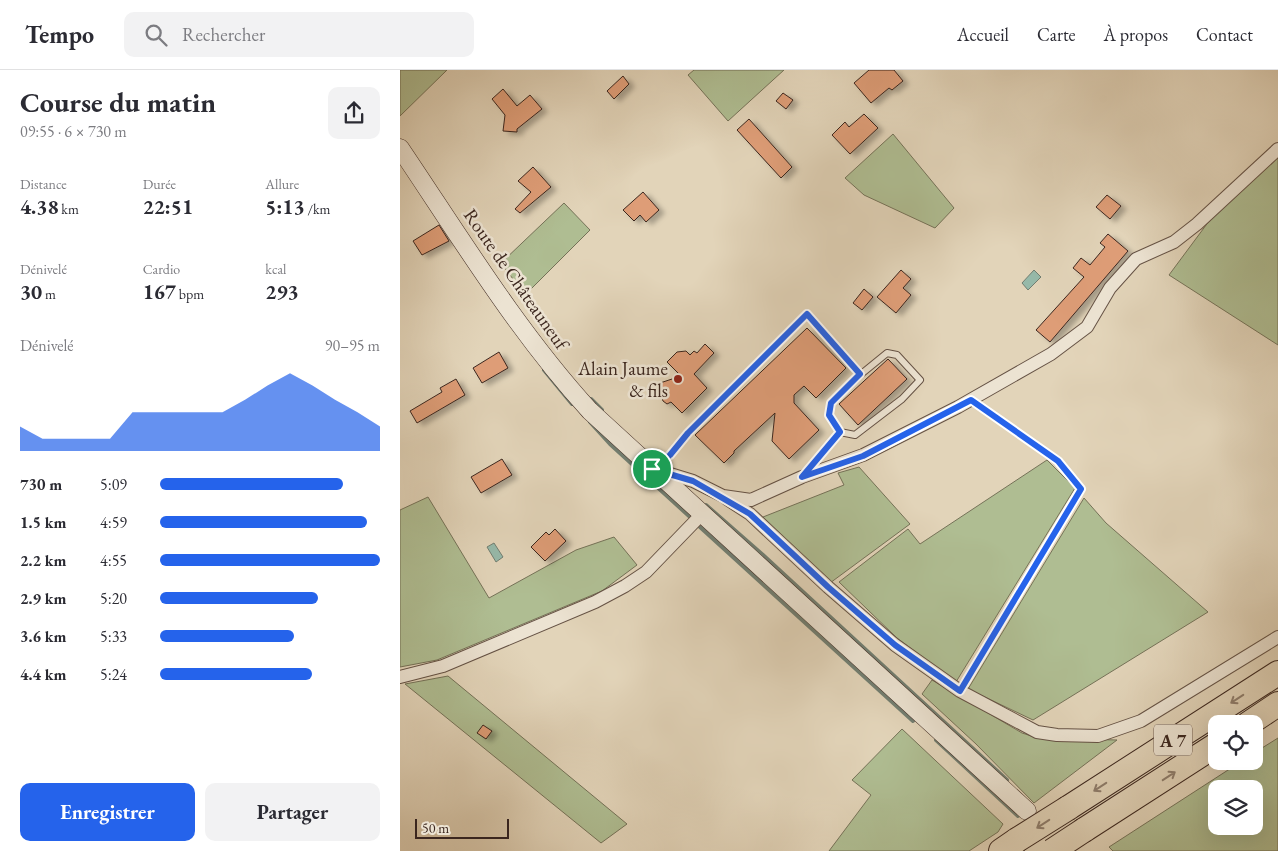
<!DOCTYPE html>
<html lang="fr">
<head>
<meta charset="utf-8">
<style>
  body { margin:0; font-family:"EB Garamond",serif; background:#f2f2f3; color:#2b2b33; height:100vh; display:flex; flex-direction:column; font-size:19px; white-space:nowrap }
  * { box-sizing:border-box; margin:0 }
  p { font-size:16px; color:#7c7c81 }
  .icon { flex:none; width:28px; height:28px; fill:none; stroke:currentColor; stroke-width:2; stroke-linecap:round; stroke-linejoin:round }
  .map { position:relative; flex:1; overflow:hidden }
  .side { display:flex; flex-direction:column; background:#fff; width:400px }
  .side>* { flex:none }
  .fabs { position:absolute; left:808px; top:645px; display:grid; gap:10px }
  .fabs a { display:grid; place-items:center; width:55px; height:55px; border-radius:10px; background:#fff; box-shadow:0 5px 20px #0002; font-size:25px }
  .scale { position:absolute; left:15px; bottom:12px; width:94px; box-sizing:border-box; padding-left:5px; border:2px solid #3b261e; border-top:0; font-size:14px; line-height:18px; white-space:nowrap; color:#3b261e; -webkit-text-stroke:4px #ece3d2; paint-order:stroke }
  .pin { position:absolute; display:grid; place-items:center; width:42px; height:42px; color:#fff; margin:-21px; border:2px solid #fff; border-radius:50%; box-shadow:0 1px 5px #0007 }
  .round { display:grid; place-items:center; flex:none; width:52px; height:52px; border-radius:10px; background:#f2f2f3 }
  .summary { display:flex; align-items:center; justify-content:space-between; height:85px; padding:0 20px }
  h1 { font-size:28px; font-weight:700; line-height:38px }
  .figures { display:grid; grid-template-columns:repeat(3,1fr); gap:8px; height:85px; padding:5px 20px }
  .figures div { display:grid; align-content:center }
  .figures b { font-size:21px; font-weight:700 }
  .figures small { font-size:14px; font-weight:400 }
  .figures p { font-size:14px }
  .chart { height:140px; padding:10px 20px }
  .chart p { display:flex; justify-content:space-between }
  .chart svg { width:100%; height:90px; margin-top:5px; fill:#2563eb; opacity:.7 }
  .action { display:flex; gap:10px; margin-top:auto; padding:10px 20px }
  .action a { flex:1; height:58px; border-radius:10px; background:#2563eb; color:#fff; font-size:20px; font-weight:700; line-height:58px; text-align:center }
  .action a+a { background:#f2f2f3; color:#2b2b33 }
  ul { padding:0 20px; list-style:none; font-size:16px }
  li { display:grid; grid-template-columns:80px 60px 1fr; align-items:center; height:38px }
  li i { height:12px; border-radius:6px; background:#2563eb }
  header { display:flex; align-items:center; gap:30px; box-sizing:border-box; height:70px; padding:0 25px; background:#fff; border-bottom:1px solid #e1e1e2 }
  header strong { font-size:24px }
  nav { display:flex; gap:28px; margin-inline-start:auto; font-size:18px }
  .search { width:350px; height:45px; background:#f2f2f3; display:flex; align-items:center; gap:12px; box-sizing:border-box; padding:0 18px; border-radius:10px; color:#7c7c81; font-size:19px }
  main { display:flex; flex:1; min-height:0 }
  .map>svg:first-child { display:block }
  .green { fill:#afbd92; stroke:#757258; fill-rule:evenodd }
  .water { fill:#96b9a9; stroke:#727e71 }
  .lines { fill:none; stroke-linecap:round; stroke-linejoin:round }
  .stream { stroke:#727e71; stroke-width:4 }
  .building { fill:#de9d77; stroke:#3b261e; filter:url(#shadow) }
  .lane-casing { stroke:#655245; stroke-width:8 }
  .street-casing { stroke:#655245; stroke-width:14 }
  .secondary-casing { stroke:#3b261e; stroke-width:19 }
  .highway-casing { stroke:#3b261e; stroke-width:26 }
  .path { stroke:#3b261e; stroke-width:2.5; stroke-dasharray:4 2.5; stroke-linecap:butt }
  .lane { stroke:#ece3d2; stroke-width:6 }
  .street { stroke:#ece3d2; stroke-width:12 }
  .secondary { stroke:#ece3d2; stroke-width:18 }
  .highway { stroke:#e2d4b9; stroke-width:24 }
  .highway-bridge-casing { stroke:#3b261e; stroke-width:26; stroke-linecap:butt }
  .highway-bridge { stroke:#e2d4b9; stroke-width:24 }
  .oneway { stroke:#8e7d6c }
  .route-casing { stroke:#fff; stroke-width:10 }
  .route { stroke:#2563eb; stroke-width:6 }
  .poi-dot { fill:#8f2418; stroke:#ece3d2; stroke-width:2 }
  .labels { text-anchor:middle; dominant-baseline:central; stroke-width:5; stroke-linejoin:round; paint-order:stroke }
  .shield { fill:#ece3d2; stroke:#705f54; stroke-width:1 }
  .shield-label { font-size:18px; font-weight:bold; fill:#3b261e }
  .street-label { font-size:19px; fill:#3b261e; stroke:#ece3d2 }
  .poi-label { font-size:19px; fill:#3b261e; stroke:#ece3d2; text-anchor:end }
</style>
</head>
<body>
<header>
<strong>Tempo</strong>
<div class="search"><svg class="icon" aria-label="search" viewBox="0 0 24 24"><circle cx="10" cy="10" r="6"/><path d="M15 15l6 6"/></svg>Rechercher</div>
<nav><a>Accueil</a><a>Carte</a><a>À propos</a><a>Contact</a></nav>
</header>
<main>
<section class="side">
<div class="summary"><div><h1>Course du matin</h1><p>09:55 · 6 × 730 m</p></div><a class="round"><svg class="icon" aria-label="share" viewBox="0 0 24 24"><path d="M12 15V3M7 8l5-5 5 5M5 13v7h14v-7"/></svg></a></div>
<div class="figures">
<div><p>Distance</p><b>4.38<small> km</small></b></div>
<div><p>Durée</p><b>22:51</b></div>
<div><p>Allure</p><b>5:13<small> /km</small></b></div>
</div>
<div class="figures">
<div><p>Dénivelé</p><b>30<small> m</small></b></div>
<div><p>Cardio</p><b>167<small> bpm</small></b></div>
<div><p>kcal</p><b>293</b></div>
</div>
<div class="chart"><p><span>Dénivelé</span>90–95 m</p>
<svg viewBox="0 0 160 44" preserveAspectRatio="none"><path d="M0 44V32L10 38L20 38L30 38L40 38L50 25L60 25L70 25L80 25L90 25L100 19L110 12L120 6L130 12L140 19L150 25L160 32V44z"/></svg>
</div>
<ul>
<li><b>730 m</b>5:09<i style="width:83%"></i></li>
<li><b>1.5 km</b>4:59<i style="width:94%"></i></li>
<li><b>2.2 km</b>4:55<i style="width:100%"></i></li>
<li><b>2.9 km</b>5:20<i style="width:72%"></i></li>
<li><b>3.6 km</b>5:33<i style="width:61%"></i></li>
<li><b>4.4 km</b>5:24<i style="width:69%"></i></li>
</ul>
<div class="action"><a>Enregistrer</a><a>Partager</a></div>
</section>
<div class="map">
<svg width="878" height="781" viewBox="0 0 878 781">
  <defs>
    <filter id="shadow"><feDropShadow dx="5.5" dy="3" stdDeviation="2.5" flood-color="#0004"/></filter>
  </defs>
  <rect width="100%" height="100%" fill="#e2d4b9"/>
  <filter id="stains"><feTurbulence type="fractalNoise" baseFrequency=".004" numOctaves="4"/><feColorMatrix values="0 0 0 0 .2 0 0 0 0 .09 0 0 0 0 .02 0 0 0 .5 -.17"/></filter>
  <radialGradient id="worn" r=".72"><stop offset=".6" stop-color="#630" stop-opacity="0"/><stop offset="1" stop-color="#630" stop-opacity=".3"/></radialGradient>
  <path class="green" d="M0,0H47L0,46Z
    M294,0H384L328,51L288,5Z
    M493,64L554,138L535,158L464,125L445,108Z
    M878,86V275L769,205L818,139Z
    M164,133L190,160L125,225L101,193Z
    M647,390L675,418L556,612L497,568L439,512L508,459L520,474Z
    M459,397L510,454L430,513L363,447L444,415L438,403Z
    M28,427L89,528L176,480L214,467L237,495L202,521L37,590L0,597V440Z
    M684,428L706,453L808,542L633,650L568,619Z
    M48,606L227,754L201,773L5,614Z
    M532,610L622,663L638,668L717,670L634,733L576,674L522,624Z
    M502,659L603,754L598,762L569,781H429L471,725L452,710Z
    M878,668V781H713L709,777L842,691H854V683ZM816,719H854V756H816Z"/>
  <path class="water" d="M634,200L641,207L628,220L622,213Z
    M94,473L103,487L96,492L87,477Z"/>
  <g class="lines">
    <path class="stream" d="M144,300L172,334
      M191,329L202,340
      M190,352L210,374L289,446
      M306,435L363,485L607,710
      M300,457L513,651
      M536,670L618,746"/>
  </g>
  <path class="building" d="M469,0H494L503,11L492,20L489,18L471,33L454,13Z
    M223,6L229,14L214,29L207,21Z
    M103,19L117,36L130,25L142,39L117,59V62L103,61L105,45L92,29Z
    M383,23L393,30L386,39L376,31Z
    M464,44L478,58L450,84L432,65L445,52L449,57Z
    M349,49L392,97L381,108L337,60Z
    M133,97L151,117L120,143L115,139L131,122L118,111Z
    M243,122L259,140L246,152L240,145L234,151L223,140Z
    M707,125L721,136L710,149L696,137Z
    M39,155L49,171L22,185L13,171Z
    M708,164L728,181L650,272L636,260L684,207L673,198L681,188L690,195L705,177L700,173Z
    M501,200L511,209L503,218L511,225L496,243L477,227Z
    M464,219L473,227L462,240L453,233Z
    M407,258L446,298L416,328L404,316L394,325V333L419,360L389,389L372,371L375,343L334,381V383L324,393L295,365Z
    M305,274L314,283L294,304L307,318L282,343L271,332L267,334L263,331L257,314L281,306L267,292L277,282L286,281L290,285L294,281L297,283Z
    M99,282L108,298L82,313L73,298Z
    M488,289L507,309L458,355L439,334Z
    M56,309L65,325L17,353L10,341L42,322L40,318Z
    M102,389L112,405L81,423L71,407Z
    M155,459L166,471L145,491L131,477L146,462L149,465Z
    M83,655L92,661L86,669L77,663Z"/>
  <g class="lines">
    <defs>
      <path id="lane" d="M253,398L270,385L288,363L407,244L460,305L487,283L497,285L520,310L502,329L455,365L440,362L429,345L431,333L460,305
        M406,402L440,362"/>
      <path id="street" d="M257,400L293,411L323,426L351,430L402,407L463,385L558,337L651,284L687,257L710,218L736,189L774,172L797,154L878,79
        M327,429L350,444L428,517L495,575L560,621L637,662L657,665L698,666L741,651L878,567
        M0,607L43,596L195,532L225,516L246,502L301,445"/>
      <path id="secondary" d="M0,78C60,167 117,261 190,341L627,741"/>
      <path id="highway" d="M848,654L878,634
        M668,738L878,603
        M684,760L816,675
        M601,781L617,770"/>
    </defs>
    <use href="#lane" class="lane-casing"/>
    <use href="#street" class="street-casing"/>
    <use href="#secondary" class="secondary-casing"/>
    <use href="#highway" class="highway-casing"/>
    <path class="path" d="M566,611L681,419L658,391L580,337"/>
    <use href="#lane" class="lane"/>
    <use href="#street" class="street"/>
    <use href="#secondary" class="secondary"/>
    <use href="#highway" class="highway"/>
    <defs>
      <path id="highway-bridge" d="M617,770L668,738
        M652,781L684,760"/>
    </defs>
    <use href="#highway-bridge" class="highway-bridge-casing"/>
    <use href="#highway-bridge" class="highway-bridge"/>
  </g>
  <defs><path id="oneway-shaft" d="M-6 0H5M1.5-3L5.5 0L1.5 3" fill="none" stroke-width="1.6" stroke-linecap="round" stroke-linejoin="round" transform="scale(1.25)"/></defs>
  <g class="oneway">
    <use href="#oneway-shaft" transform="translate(837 629) rotate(147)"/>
    <use href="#oneway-shaft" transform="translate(769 706) rotate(-33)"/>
    <use href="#oneway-shaft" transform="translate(700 717) rotate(147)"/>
    <use href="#oneway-shaft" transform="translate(643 754) rotate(147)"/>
  </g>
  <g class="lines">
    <defs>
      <path id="route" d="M407,244L460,304L431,333L429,345L440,362L402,407L463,386L571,330L658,391L681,419L560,621L495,575L428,517L350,444L293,411L252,399L270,385L288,363Z"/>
    </defs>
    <use href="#route" class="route-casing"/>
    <use href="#route" class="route"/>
  </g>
  <circle class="poi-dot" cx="278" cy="309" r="5"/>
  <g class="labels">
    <rect class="shield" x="754" y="654.5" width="38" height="31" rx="4"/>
    <g class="shield-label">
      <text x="773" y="670">A 7</text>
    </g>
    <g class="street-label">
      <text transform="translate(116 209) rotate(55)">Route de Châteauneuf</text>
    </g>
    <g class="poi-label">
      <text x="268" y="298">Alain Jaume<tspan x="268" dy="22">&amp; fils</tspan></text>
    </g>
  </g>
  <rect width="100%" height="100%" filter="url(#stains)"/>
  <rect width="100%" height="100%" fill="url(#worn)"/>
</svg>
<div class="fabs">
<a><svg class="icon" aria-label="locate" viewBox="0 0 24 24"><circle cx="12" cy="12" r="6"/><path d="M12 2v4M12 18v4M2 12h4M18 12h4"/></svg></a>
<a><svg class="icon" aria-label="layers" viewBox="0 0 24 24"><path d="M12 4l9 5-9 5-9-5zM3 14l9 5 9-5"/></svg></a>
</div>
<div class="scale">50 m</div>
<div class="pin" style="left:252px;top:399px;background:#1e9e55"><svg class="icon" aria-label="arrive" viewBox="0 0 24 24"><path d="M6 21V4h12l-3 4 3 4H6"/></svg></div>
</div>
</main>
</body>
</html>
